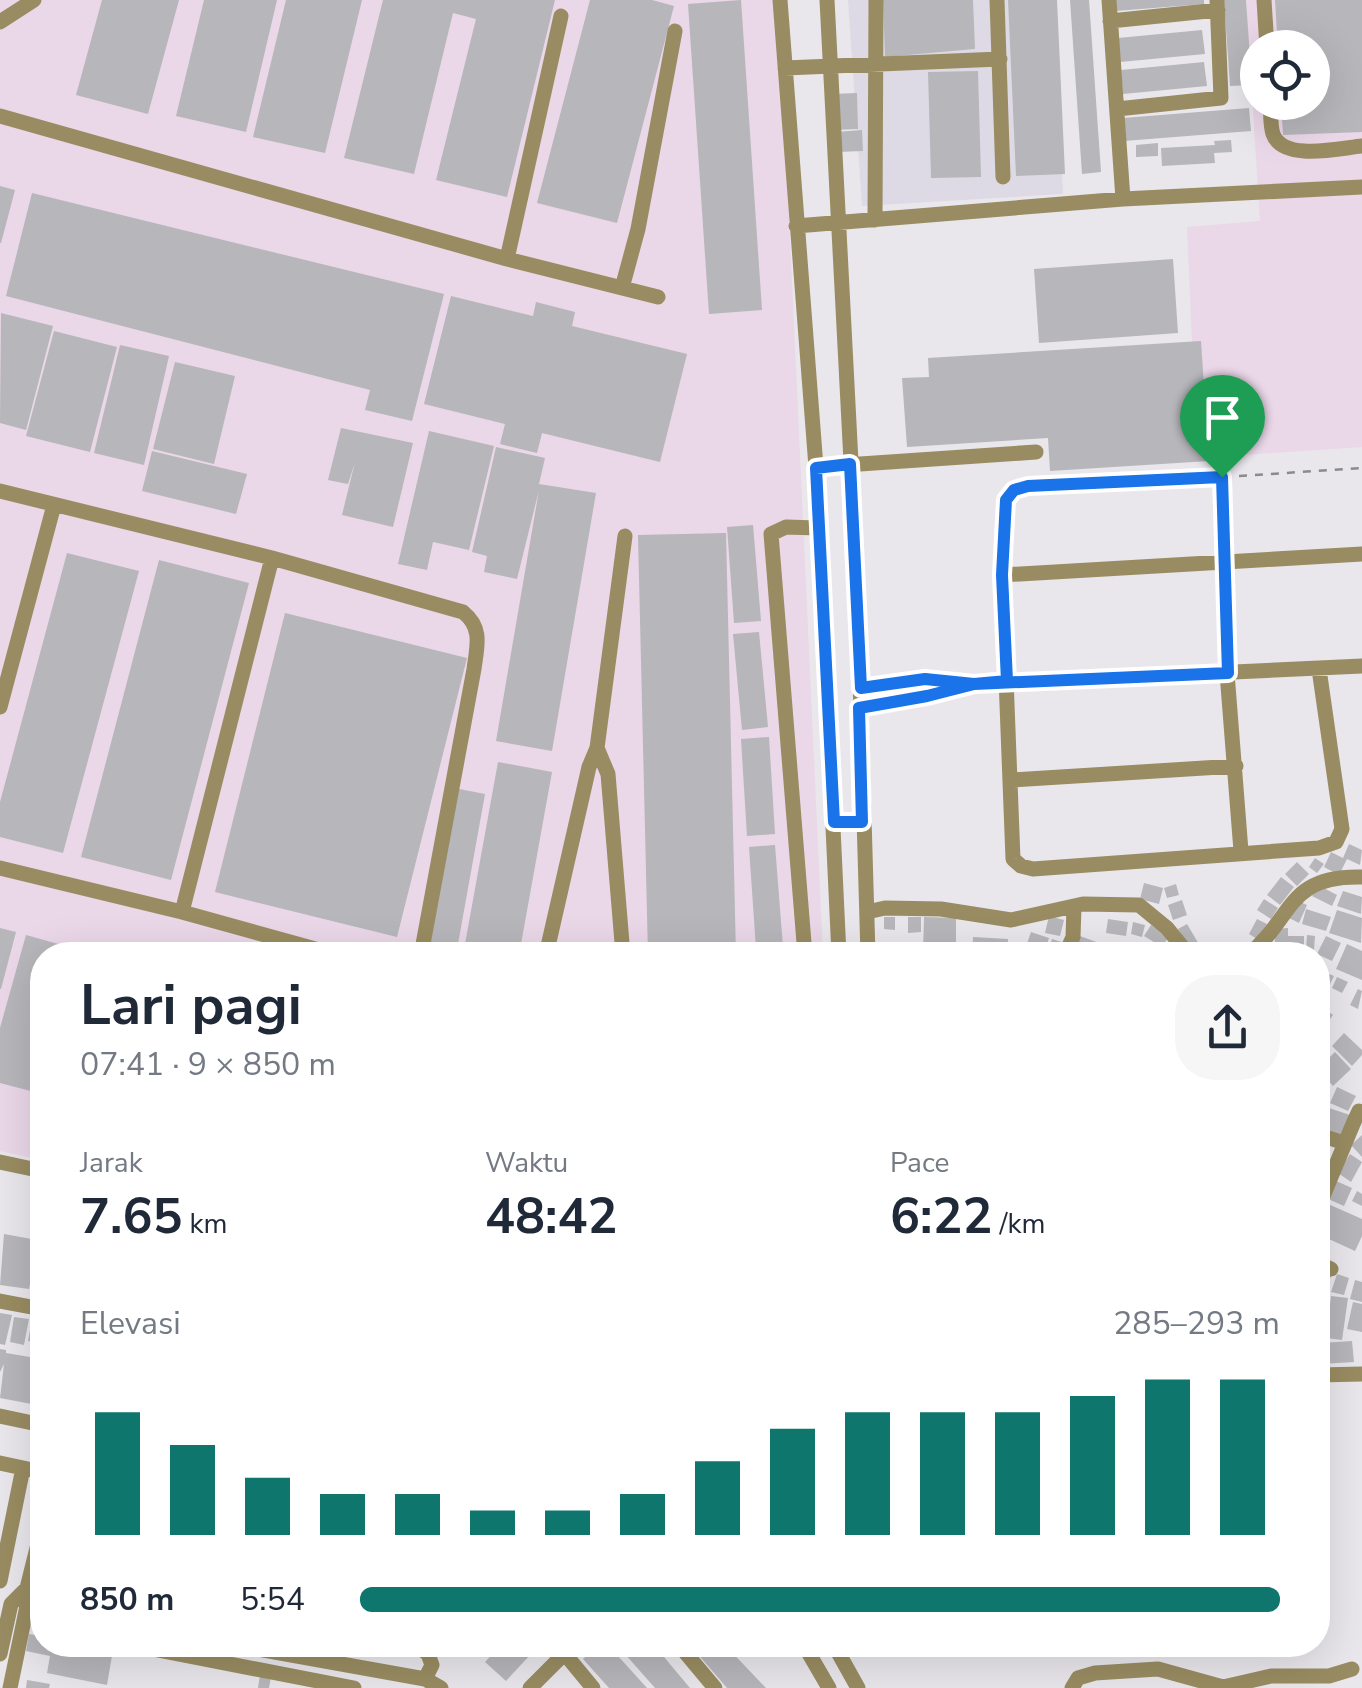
<!DOCTYPE html>
<html lang="id">
<head>
<meta charset="utf-8">
<style>
  body { margin:0; font-family:"Nunito Sans",sans-serif; background:#f6f6f7; color:#1f2937; height:100vh; display:flex; flex-direction:column; font-size:38px; white-space:nowrap }
  * { box-sizing:border-box; margin:0 }
  p { font-size:32px; color:#747a83 }
  .icon { flex:none; width:55px; height:55px; fill:none; stroke:currentColor; stroke-width:2; stroke-linecap:round; stroke-linejoin:round }
  .map { position:relative; flex:1; overflow:hidden }
  .side { position:absolute; left:30px; top:942px; width:1300px; height:715px; display:flex; flex-direction:column; background:#fff; border-radius:40px; box-shadow:0 10px 40px #0002 }
  .side>* { flex:none }
  .controls { position:absolute; left:1240px; top:30px; display:grid; gap:20px }
  .controls a { display:grid; place-items:center; width:90px; height:90px; border-radius:50%; background:#fff; box-shadow:0 10px 40px #0002; font-size:50px }
  .pin { position:absolute; display:grid; place-items:center; width:85px; height:85px; color:#fff; margin:-102px -42px; border-radius:50% 50% 50% 0; rotate:-45deg; box-shadow:0 0 10px #0007 }
  .pin .icon { rotate:45deg }
  .round { display:grid; place-items:center; flex:none; width:105px; height:105px; border-radius:40px; background:#f6f6f7 }
  .head { display:flex; align-items:center; justify-content:space-between; height:170px; padding:0 50px }
  h1 { font-size:55px; font-weight:700; line-height:75px }
  .metrics { display:grid; grid-template-columns:repeat(3,1fr); gap:15px; height:170px; padding:10px 50px }
  .metrics div { display:grid; align-content:center }
  .metrics b { font-size:50px; font-weight:700 }
  .metrics small { font-size:28px; font-weight:400 }
  .metrics p { font-size:28px }
  .chart { height:280px; padding:20px 50px }
  .chart p { display:flex; justify-content:space-between }
  .chart svg { width:100%; height:180px; margin-top:10px; stroke:#0f766e; stroke-width:6 }
  ul { padding:0 50px; list-style:none; font-size:32px }
  li { display:grid; grid-template-columns:160px 120px 1fr; align-items:center; height:75px }
  li i { height:25px; border-radius:12px; background:#0f766e }
  .map>svg:first-child { display:block }
  .built { fill:#dedae5 }
  .industrial { fill:#ead7e8; fill-rule:evenodd }
  .building { fill:#b6b6bb }
  .lines { fill:none; stroke-linecap:round; stroke-linejoin:round }
  .path { stroke:#8b8a8d; stroke-width:2.5; stroke-dasharray:8 8; stroke-linecap:butt }
  .minor { stroke:#998c62; stroke-width:15 }
  .route-casing { stroke:#fff; stroke-width:20 }
  .route { stroke:#1a73e8; stroke-width:12 }
</style>
</head>
<body>
<div class="map">
<svg width="1362" height="1688" viewBox="0 0 1362 1688">
  <rect width="100%" height="100%" fill="#e9e7ec"/>
  <path class="built" d="M848,0H1053L1063,194L862,206Z"/>
  <path class="industrial" d="M0,0H779L823,955H42V1160L0,1151Z
    M1246,0H1362V447L1197,458L1187,227L1260,221ZM1258,48H1312V102H1258Z"/>
  <path class="building" d="M102,0H179L148,114L76,95Z
    M204,0H277L246,132L176,116Z
    M286,0H362L325,153L253,137Z
    M383,0H555L507,197L436,180L476,19L453,13L414,174L344,158Z
    M590,0H652L674,6L617,223L537,203Z
    M741,0L762,310L709,314L688,4Z
    M883,0H973L975,49L885,57Z
    M1008,0H1057L1065,174L1016,176Z
    M1070,0H1089L1101,172L1082,174Z
    M1115,0H1204V4L1116,11Z
    M1224,0H1246L1252,85L1230,86Z
    M1275,0H1362V132L1283,135L1281,102H1312V48H1278Z
    M1202,30L1205,54L1120,62L1118,38Z
    M1204,62L1207,86L1123,94L1121,70Z
    M978,71L981,177L931,178L928,72Z
    M857,93L858,129L835,130L833,94Z
    M1249,108L1251,131L1124,141L1123,118Z
    M862,130L863,151L837,152L835,132Z
    M1231,140L1232,152L1214,153L1215,163L1162,166L1161,148L1215,145L1214,141Z
    M1158,143V156L1136,157V145Z
    M0,186L15,190L1,243H0Z
    M32,193L444,294L412,421L365,410L370,390L6,296Z
    M1173,259L1178,333L1039,343L1034,269Z
    M451,296L533,316L536,302L575,312L572,326L687,354L660,462L542,433L537,453L500,444L505,424L424,404Z
    M1,313L53,326L26,430L0,423Z
    M54,331L117,347L90,452L26,436Z
    M1201,341L1209,461L1050,471L1048,438L907,447L902,378L929,377L928,358Z
    M120,345L169,356L144,465L94,453Z
    M175,362L235,376L214,464L153,449Z
    M341,428L413,443L393,527L342,515L355,462L348,484L328,480Z
    M429,431L494,446L469,550L433,542L427,570L398,564Z
    M496,447L545,458L539,484L596,493L552,751L496,741L539,490L517,579L484,572L487,556L472,552Z
    M152,451L247,474L236,514L142,491Z
    M753,525L761,621L734,623L727,527Z
    M726,533L736,955H648L638,535Z
    M67,553L139,571L63,853L0,837V802Z
    M159,560L249,583L171,880L81,857Z
    M285,613L467,658L397,937L215,892Z
    M759,632L768,727L742,730L733,634Z
    M769,737L775,834L747,836L741,739Z
    M498,762L552,772L519,955H463Z
    M454,788L485,794L456,955H436L425,953Z
    M1349,844L1362,850L1360,865L1347,859L1339,875L1324,867L1331,852L1343,858Z
    M775,845L783,947L756,949L749,847Z
    M1315,858L1324,864L1317,873L1309,867Z
    M1297,862L1309,874L1297,886L1285,874Z
    M1281,877L1294,887L1280,905L1267,895Z
    M1144,883L1163,888L1159,904L1140,899Z
    M1176,884L1179,895L1167,898L1164,888Z
    M1318,885L1337,895L1332,906L1312,896Z
    M1343,891L1362,897L1361,914L1337,906Z
    M1264,899L1278,908L1271,919L1257,910Z
    M1182,900L1187,915L1173,920L1168,905Z
    M1296,900L1307,905L1299,923L1289,918Z
    M1306,909L1331,917L1326,931L1302,924Z
    M1337,910L1362,918L1361,943L1329,933Z
    M1049,916L1064,920L1060,936L1045,933Z
    M884,917H895V930L884,929Z
    M908,917H921V932L908,933Z
    M924,917L956,918V953L923,952Z
    M1108,919L1128,922L1126,936L1106,933Z
    M1257,919L1267,924L1259,940L1249,934Z
    M1133,922L1145,925L1142,937L1131,934Z
    M1187,924L1200,946L1191,951L1178,929Z
    M1151,925L1169,936L1162,947L1144,936Z
    M0,928L16,932L1,989H0Z
    M1288,928V936H1304V950H1289V942L1275,943L1274,929Z
    M1031,932L1049,938L1044,955H1023Z
    M26,935L94,954L42,955V1094L0,1083V1028Z
    M1077,935L1105,945L1102,955H1070Z
    M1307,935L1315,936L1314,950H1306Z
    M1326,936L1341,943L1332,961L1317,954Z
    M973,937L1008,939L1007,955H972Z
    M1052,939L1065,943L1061,955H1047Z
    M1347,944L1362,951V980L1336,969Z
    M1318,969L1334,976L1327,990L1318,986Z
    M1337,977L1348,982L1342,993L1332,988Z
    M1358,989L1362,991L1358,1009L1350,1005Z
    M1323,1007L1333,1015L1325,1026L1318,1021Z
    M1344,1033L1362,1050V1055L1352,1066L1332,1046Z
    M1323,1036L1330,1043L1318,1055V1041Z
    M1335,1052L1351,1069L1333,1086L1318,1069Z
    M1337,1087L1356,1096L1348,1111L1330,1103Z
    M1329,1108L1350,1115L1343,1135L1322,1127Z
    M1362,1135V1157L1351,1145Z
    M1350,1154L1362,1162L1351,1182L1338,1173Z
    M1336,1181L1352,1188L1344,1206L1328,1199Z
    M1357,1191L1362,1194V1206L1352,1201Z
    M1328,1204L1362,1219V1236L1355,1251L1318,1234Z
    M4,1234L37,1240L36,1248L42,1249V1282L31,1280L29,1289L0,1285Z
    M1318,1238L1329,1245L1321,1260L1318,1258Z
    M1318,1268L1332,1273L1324,1296L1318,1293Z
    M1337,1274L1349,1278L1344,1295L1331,1292Z
    M1355,1280L1362,1282V1302L1350,1299Z
    M1331,1296L1348,1298L1342,1340L1326,1338Z
    M1318,1298L1327,1299L1322,1330L1318,1329Z
    M1353,1302L1362,1304V1332L1347,1329Z
    M0,1313L12,1315L5,1345L0,1344Z
    M14,1317L29,1319L24,1345L10,1342Z
    M32,1319L42,1321V1344L28,1341Z
    M1352,1341L1354,1362L1322,1364L1321,1343Z
    M0,1349L6,1350V1353L42,1359V1406L0,1398L4,1364L0,1372Z
    M29,1634L42,1636V1645H88L113,1650L107,1685L47,1673L50,1656L26,1651Z
    M501,1645H522L531,1654L506,1681L485,1662Z
    M598,1645H608L647,1688H609L583,1659Z
    M617,1645H654L690,1688H655Z
    M690,1645H725L766,1688H727Z
    M260,1675L271,1677L269,1688H258Z
    M27,1680L50,1684L49,1688H26Z"/>
  <g class="lines">
    <path class="path" d="M1239,476L1362,468"/>
    <path class="minor" d="M780,0L816,467L839,955
      M827,0L857,577L868,955
      M997,0L1003,177
      M1109,0L1123,199
      M1264,0L1267,48
      M1110,21L1218,10
      M0,22L34,0
      M785,68L1000,59
      M1270,102C1271,112 1270,125 1273,134C1283,162 1340,148 1362,146
      M1117,109L1221,98L1217,0
      M0,116L507,259L658,297
      M875,220L876,0
      M796,226L1123,199L1362,187
      M507,259L561,16
      M622,288L638,229L675,31
      M816,467L1036,452
      M0,491L272,558L463,612C483,628 477,646 474,669L421,955
      M1002,575L1362,554
      M861,688L925,679L965,683
      M0,707L54,505
      M859,708L927,696L974,684L1362,666
      M597,748L608,774L623,955
      M1013,780L1236,766
      M1241,851L1227,673L1222,477L1028,486L1013,490L1006,500L1002,575L1013,859L1021,866L1033,869L1319,848L1336,842L1342,829L1319,669
      M0,868L182,912L337,955
      M182,912L272,558
      M867,912L885,908L941,909L1011,920L1083,904L1139,905L1167,928L1189,955
      M546,955L589,767L597,748L625,536
      M805,955L771,534L786,527L818,528
      M1065,955L1073,937L1074,907
      M1248,955C1294,918 1286,875 1362,877
      M1318,1134L1344,1143
      M0,1162L42,1171
      M1318,1208L1353,1124L1359,1111L1362,1112
      M1318,1263L1331,1269
      M0,1301L42,1309
      M1318,1375L1362,1374
      M0,1416L42,1425
      M0,1463L42,1472
      M0,1581L23,1468
      M27,1588L42,1528
      M132,1645L354,1688
      M235,1645L425,1679L441,1688
      M416,1645L428,1654L432,1665L425,1679
      M679,1645L715,1688
      M804,1645L829,1688
      M834,1645L858,1688
      M0,1654L11,1604L27,1588V1606L10,1688
      M565,1654L593,1688
      M530,1688L573,1645
      M1072,1688L1078,1678L1095,1673L1158,1669L1223,1687L1271,1676H1329L1352,1669"/>
  </g>
  <g class="lines">
    <defs>
      <path id="route" d="M1222,477L1028,486L1014,490L1006,500L1002,575L1007,681L974,684L925,679L861,688L850,464L816,468L834,822H862L859,708L927,696L974,684L1228,673L1222,477"/>
    </defs>
    <use href="#route" class="route-casing"/>
    <use href="#route" class="route"/>
  </g>
</svg>
<div class="controls">
<a><svg class="icon" aria-label="locate" viewBox="0 0 24 24"><circle cx="12" cy="12" r="6"/><path d="M12 2v4M12 18v4M2 12h4M18 12h4"/></svg></a>
</div>
<div class="pin" style="left:1222px;top:477px;background:#1e9e55"><svg class="icon" aria-label="arrive" viewBox="0 0 24 24"><path d="M6 21V4h12l-3 4 3 4H6"/></svg></div>
<section class="side">
<div class="head"><div><h1>Lari pagi</h1><p>07:41 · 9 × 850 m</p></div><a class="round"><svg class="icon" aria-label="share" viewBox="0 0 24 24"><path d="M12 15V3M7 8l5-5 5 5M5 13v7h14v-7"/></svg></a></div>
<div class="metrics">
<div><p>Jarak</p><b>7.65<small> km</small></b></div>
<div><p>Waktu</p><b>48:42</b></div>
<div><p>Pace</p><b>6:22<small> /km</small></b></div>
</div>
<div class="chart"><p><span>Elevasi</span>285–293 m</p>
<svg viewBox="0 0 160 44" preserveAspectRatio="none"><path d="M5 44V14M15 44V22M25 44V30M35 44V34M45 44V34M55 44V38M65 44V38M75 44V34M85 44V26M95 44V18M105 44V14M115 44V14M125 44V14M135 44V10M145 44V6M155 44V6"/></svg>
</div>
<ul>
<li><b>850 m</b>5:54<i style="width:100%"></i></li>
</ul>
</section>
</div>
</body>
</html>
